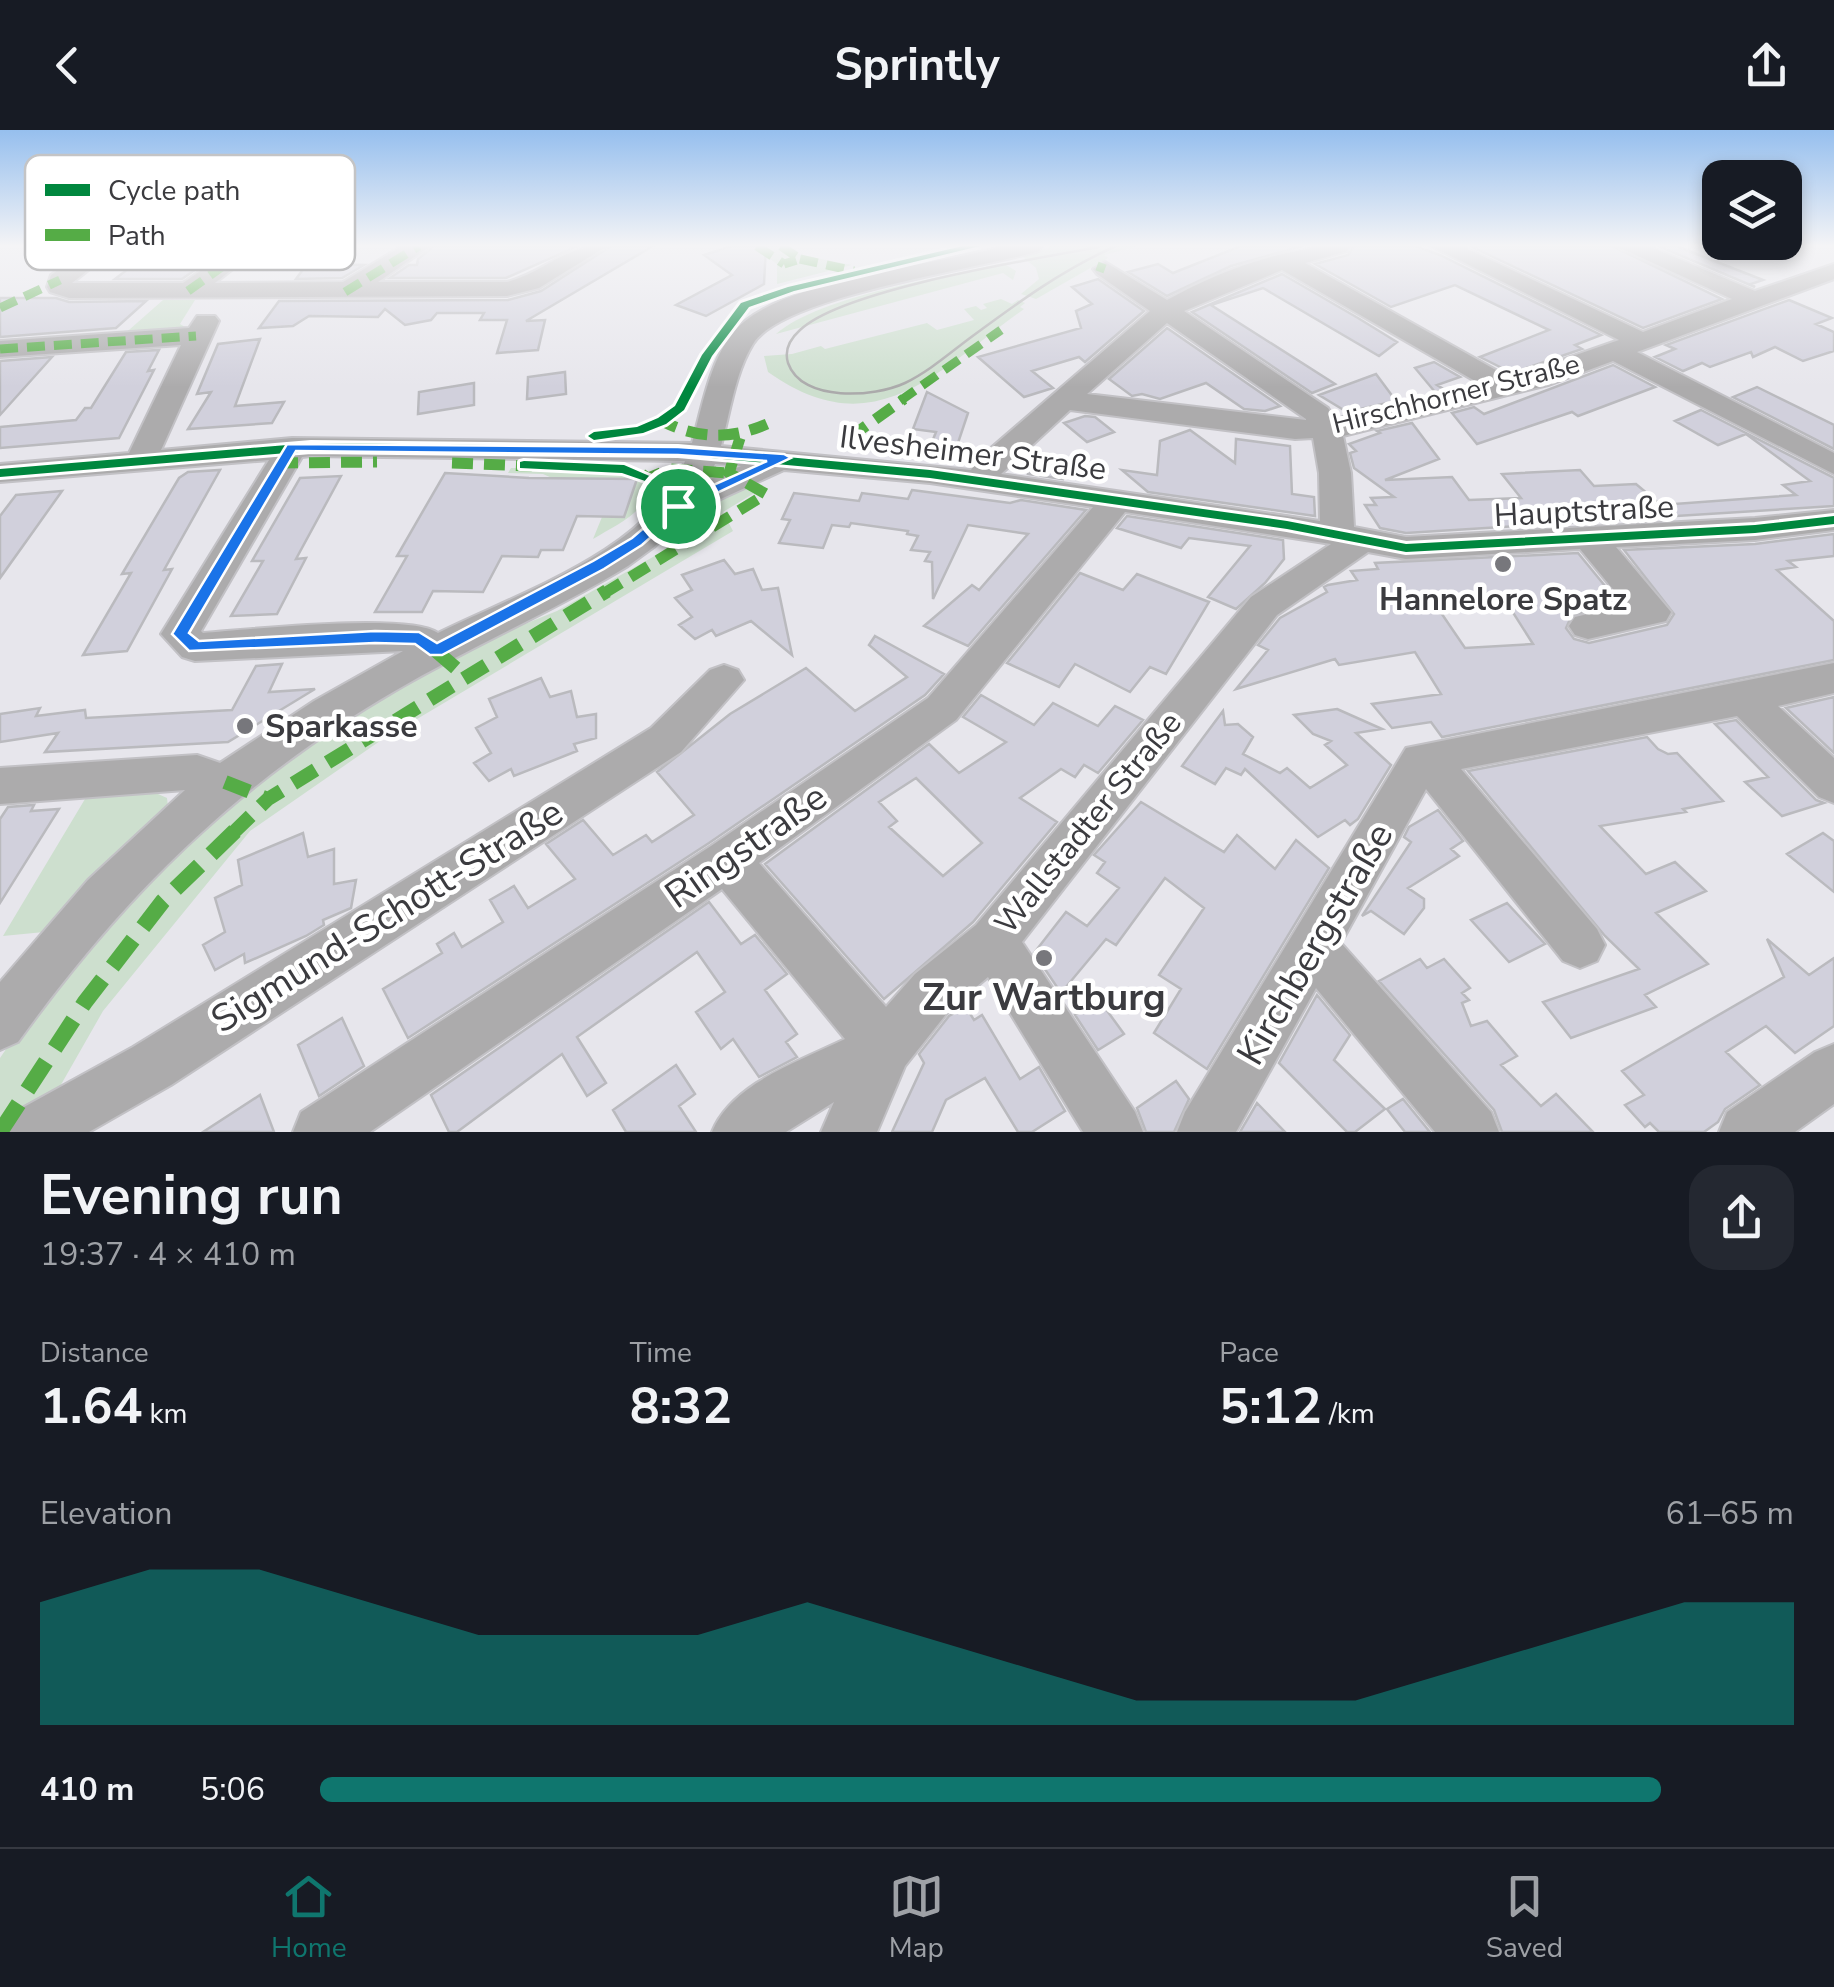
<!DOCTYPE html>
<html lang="en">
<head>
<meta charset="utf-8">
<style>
  body { margin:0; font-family:"Nunito Sans",sans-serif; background:#242831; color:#f1f3f6; height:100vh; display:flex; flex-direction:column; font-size:38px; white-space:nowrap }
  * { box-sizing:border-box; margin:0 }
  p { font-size:32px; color:#9ea1a6 }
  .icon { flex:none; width:55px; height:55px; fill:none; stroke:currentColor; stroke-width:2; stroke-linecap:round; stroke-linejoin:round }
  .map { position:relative; height:1002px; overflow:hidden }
  .drawer { display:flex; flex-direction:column; background:#171b24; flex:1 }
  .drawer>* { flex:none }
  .buttons { position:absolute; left:1702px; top:30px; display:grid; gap:20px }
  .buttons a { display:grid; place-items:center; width:100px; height:100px; border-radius:20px; background:#171b24; box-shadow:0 5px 15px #0003; font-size:50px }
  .pin { position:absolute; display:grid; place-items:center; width:85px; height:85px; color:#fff; margin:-42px; border:5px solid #fff; border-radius:50%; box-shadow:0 2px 10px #0007 }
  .round { display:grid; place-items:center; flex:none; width:105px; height:105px; border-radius:30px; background:#242831 }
  .summary { display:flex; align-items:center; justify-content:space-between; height:170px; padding:0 40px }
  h1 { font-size:55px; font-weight:700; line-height:75px }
  .stats { display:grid; grid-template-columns:repeat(3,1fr); gap:15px; height:170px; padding:10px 40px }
  .stats div { display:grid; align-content:center }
  .stats b { font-size:50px; font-weight:700 }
  .stats small { font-size:28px; font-weight:400 }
  .stats p { font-size:28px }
  .chart { height:280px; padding:20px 40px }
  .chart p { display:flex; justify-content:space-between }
  .chart svg { width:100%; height:180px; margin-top:10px; fill:#0f766e; opacity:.7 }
  ul { padding:0 40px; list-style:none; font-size:32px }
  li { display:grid; grid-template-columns:160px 120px 1fr; align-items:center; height:75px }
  li i { height:25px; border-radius:12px; background:#0f766e }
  header { display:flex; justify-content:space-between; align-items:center; height:130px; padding:0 40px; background:#171b24; font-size:45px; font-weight:700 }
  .menu { display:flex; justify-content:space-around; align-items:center; height:140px; border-top:2px solid #363941; background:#171b24; font-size:28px; color:#9ea1a6 }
  .menu a { display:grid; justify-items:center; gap:5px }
  .menu .active { color:#0f766e }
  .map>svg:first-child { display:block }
  .green { fill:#cddfce }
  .building { fill:#d1d0dc; stroke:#bababe; stroke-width:2.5; fill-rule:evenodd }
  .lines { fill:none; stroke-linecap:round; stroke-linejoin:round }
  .minor-casing { stroke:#c2c1c5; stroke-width:4 }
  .minor { fill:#acabac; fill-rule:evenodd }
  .tram { stroke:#abaaab; stroke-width:2.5 }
  .quiet-far3 { stroke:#55ac46; stroke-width:9; stroke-dasharray:18 9; stroke-linecap:butt }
  .quiet-far2 { stroke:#55ac46; stroke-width:11; stroke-dasharray:21 11; stroke-linecap:butt }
  .quiet-far1 { stroke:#55ac46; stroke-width:14; stroke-dasharray:26 14; stroke-linecap:butt }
  .quiet { stroke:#55ac46; stroke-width:16; stroke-dasharray:34 16; stroke-linecap:butt }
  .cycleway-casing { stroke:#fff; stroke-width:6 }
  .cycleway { fill:#00873e; fill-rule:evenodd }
  .route { fill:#1a73e8; stroke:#fff; stroke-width:2.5; fill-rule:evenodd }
  .poi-dot { fill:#77777c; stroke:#fff; stroke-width:4 }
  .labels { text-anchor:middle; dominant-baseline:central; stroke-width:9; stroke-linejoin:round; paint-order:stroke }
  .far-street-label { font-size:28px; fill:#3b3b3f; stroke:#fff }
  .street-label { font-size:32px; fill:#3b3b3f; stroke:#fff }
  .poi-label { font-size:32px; font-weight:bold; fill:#3b3b3f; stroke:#fff }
  .near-street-label { font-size:38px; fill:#3b3b3f; stroke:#fff }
  .near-poi-label { font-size:38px; font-weight:bold; fill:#3b3b3f; stroke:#fff }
  .key { fill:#fff; stroke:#c4c4c5; stroke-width:2.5 }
  .key-label { font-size:28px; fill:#3b3b3f }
</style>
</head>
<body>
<header><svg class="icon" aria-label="back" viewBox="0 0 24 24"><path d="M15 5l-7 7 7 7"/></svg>Sprintly<svg class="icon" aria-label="share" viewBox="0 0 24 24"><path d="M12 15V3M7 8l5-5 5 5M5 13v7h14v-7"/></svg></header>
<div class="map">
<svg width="1834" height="1002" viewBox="0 0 1834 1002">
  <rect width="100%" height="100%" fill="#e7e6ec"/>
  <path class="green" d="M751,116H786L801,125L852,135L777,154V134Z
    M1052,116H1138L1104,125L1108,128L1036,169L1021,164L1039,149L1036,138L1023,127Z
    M1003,133L1016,141L1013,150L1003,143L776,204C822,165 943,148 1003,133Z
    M1001,169L1012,174L1018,170L1025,173L1020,177L1024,179C937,241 875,318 768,242L764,226L792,224L821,216L825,219L927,193L937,200L974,190L964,179L976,176L981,180L987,178L983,174Z
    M163,170H195L180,194L185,197L183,201L121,207Z
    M511,338L623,340L646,348L651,358C642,385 616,395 593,409L602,387H624L637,349L552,348L543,344L508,343Z
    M741,353L756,362L723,382L733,401L380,611L250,701L103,881L34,1002H0V928L75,819L265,634L480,512L557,481L660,423L690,399L719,366Z
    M149,660L167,668L168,677L44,802L3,806L88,664Z"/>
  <path class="building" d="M158,116H229L182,149H115Z
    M434,116H578L506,148H390L409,135H417L418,129Z
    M611,116H653L526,191L545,190L538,220L497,223L507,190H480L484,183H437L431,190L405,195L385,179L378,187L309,186L293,196L259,198L279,171L508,170L541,161Z
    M732,116H766L764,154L706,186L676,175L732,145L704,125Z
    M1241,116H1303L1231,136L1167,166L1128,142L1158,134L1173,143Z
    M1354,116H1415L1440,125L1601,205L1575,215L1582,219L1512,243L1480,227L1549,200L1455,155L1391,177L1315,134L1348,125Z
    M1470,116H1612L1722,169L1643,198Z
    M1658,116H1676L1763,150L1751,154L1755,157Z
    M307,134L364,135L342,148L296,149Z
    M1282,144L1358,188L1397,212L1379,226L1263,158L1211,175L1335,254L1312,263L1192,182Z
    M1098,149L1144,181L1085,232L1079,227L1032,241L1053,258L1024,267L978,227L1081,198L1076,181L1092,174L1072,157Z
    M0,168H56L69,172L146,171L116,198L0,207Z
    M1789,170L1832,188L1816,194L1834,202V221L1803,231L1775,217L1753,227L1751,222L1710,237L1702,233L1683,241L1655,227L1675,219L1666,215Z
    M1167,198L1280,276L1265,281L1244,279L1206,253L1160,269L1142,264L1132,266L1109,249Z
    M260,209L235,276L284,272L272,293L188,299L211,262L197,264L218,214Z
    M159,220L148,241L154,240L119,308L0,318V297L76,290L85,278H91L126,222Z
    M52,227L0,285V231Z
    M1434,232L1460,247L1437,255L1445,260L1435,262L1415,238Z
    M1613,235L1655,257L1578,286L1572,282L1477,314L1452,283L1474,277L1484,284Z
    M565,242L566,264L527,269L528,247Z
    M1376,244L1396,271L1347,282L1319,265Z
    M474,253V275L418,284L419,262Z
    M1757,257L1834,295V319L1733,267Z
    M927,262L968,283L954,325L928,322L936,302L913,299Z
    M1701,280L1834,348V376L1406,403L1380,398L1365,375H1376L1371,368L1394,367L1354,338L1350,323L1356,321L1349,314L1380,303L1377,301L1412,293L1439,329L1385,350L1452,347L1469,370L1521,368L1502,344L1580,340L1594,356L1636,354L1661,375L1796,365L1783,355L1810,351L1746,304L1718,315L1675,291Z
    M1085,286L1095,287L1114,302L1087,312L1064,293Z
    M1190,300L1235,333L1236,309L1290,316L1292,364L1314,367L1315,386L1148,362L1122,340L1157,345L1160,311Z
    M1033,328L1067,332L1063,349L1028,344Z
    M220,340L164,440L172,439L127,521L83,525L131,443L122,444L179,348L188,342Z
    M445,343L529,348L637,349L624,387L577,386L563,420H541L538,427L502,426L483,462L433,461L422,482H375L407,426H397Z
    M341,346L296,429L306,428L277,484L231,486L263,431H252L300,348Z
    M912,360L1010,373L1021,370L1086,380L968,516L924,496L972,455L979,460L1028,404L968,395L933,469L932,432L925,431L930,422L911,420L918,406L907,404L908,401L851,393L849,397L832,395L823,418L779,413L790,390L782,389L794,363L859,371L862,363L908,369Z
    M62,361L35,399L0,448V386L16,365Z
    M1127,386L1283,410L1284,429L1265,453L1236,479L1208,467L1250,416L1189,408L1181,418L1117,398Z
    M1834,404V426L1788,431L1796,437L1777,440L1834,491V530L1442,607L1431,592L1392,598L1372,574L1441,564L1415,522L1339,535L1335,529L1236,559L1268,520L1258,515L1280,488L1327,462L1324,457L1328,455L1357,450L1351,441L1378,439L1375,433L1578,423L1619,473L1572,485L1566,498L1574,509L1589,513L1667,495L1674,484L1624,420L1755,414ZM1500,462L1533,514L1465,518L1431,468Z
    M724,430L735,444L753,439L762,460L778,458L792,525L751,491L716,506L712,500L695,509L679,495L692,487L675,468L692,460L682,445Z
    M1080,443L1123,460L1137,444L1209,472L1166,544L1150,537L1130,562L1075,534L1059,557L1007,533Z
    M875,506L944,544L925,565L709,713L408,908L383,859L442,823L437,814L454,803L462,817L503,792L490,770L514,756L528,778L575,749L546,714L583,690L613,725L646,705L652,712L694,685L657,642L730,584L806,538L855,581L907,547L869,515Z
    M282,534L269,562L315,559L228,612L45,622L58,603L0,612V584L40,578L36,586L85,580L86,588L232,580L256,536Z
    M541,548L550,567L571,561L577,587L596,584V608L574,614L577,621L514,646L511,639L489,651L474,633L491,623L476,598L497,587L489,569Z
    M981,565L1034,595L1053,573L1098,596L1115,576L1143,590L1098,643L1084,635L1075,647L1061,639L1020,668L1057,692L973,792L884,869L765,734L929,614L959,643L1006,612L963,587ZM916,648L982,713L943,746L889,697L897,691L879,672Z
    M1834,567V623L1786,578Z
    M1337,579L1382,599L1356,603L1391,635L1358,689L1350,695L1345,690L1318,707L1245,639L1241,645L1226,638L1215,654L1182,636L1223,581L1225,595L1238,594L1253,607L1243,624L1280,643L1287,638L1310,658L1347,635L1325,615L1331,611L1313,604L1294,585Z
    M1736,590L1816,670L1824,673L1782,686L1745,652L1768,647L1715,594Z
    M1647,607L1658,619L1668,624L1677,623L1723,671L1683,679L1686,682L1600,696L1646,744L1675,732L1706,761L1656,783L1708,834L1645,865L1656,877L1571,908L1543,872L1639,839L1605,806L1468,641Z
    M1141,672L1224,722L1237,705L1275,739L1296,710L1329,738L1207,939L1154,903L1181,859L1159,845L1204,778L1165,748L1116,815L1106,809L1061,863L1034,823L1066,782L1087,796L1119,758L1097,743L1105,732L1094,725Z
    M34,675L31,681L59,679L0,773V689L8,677Z
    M1438,680L1463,711L1451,719L1459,726L1408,758L1424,769V778L1404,804L1371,781L1362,786L1411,712L1404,707L1409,697Z
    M303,703L308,727L334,719V754L356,750L351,778L323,790L324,795L306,806L245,833L244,824L215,840L203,815L225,802L215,768L242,755L238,730Z
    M1823,703L1834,711V762L1787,724Z
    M709,772L741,814L755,805L787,844L765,860L797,904L786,912L797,927L759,947L733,909L721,919L696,882L725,862L697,822L577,907L606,953L587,966L562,924L457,1002H449L431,965Z
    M1507,773L1545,814L1509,832L1471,790Z
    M1767,809L1809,845L1834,828V896L1795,923L1766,896L1726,922L1760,955L1725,979L1718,992L1704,1002H1659L1650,993L1645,997L1625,975L1644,965L1622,941L1784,847Z
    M1420,829L1427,838L1444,829L1470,858L1462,863L1469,870L1462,873L1471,896L1487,891L1517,926L1501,935L1541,976L1556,964L1593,1002H1502L1494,980L1379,851Z
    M1317,865L1350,905L1334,930L1385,979L1355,1002H1347L1279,933Z
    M1100,871L1124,904L1098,920L1075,885Z
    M966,877L974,890L982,885L1020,949L1039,937L1065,981L1032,1002H1018L985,948L946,970L932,1002H892L924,933L919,924L949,886Z
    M342,888L364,936L319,966L298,915Z
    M676,935L695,964L679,976L696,1002H626L613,980Z
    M1176,951L1189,969L1174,1002H1146L1137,978Z
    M260,965L274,1002H203Z
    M1403,969L1430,1002H1405L1387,979Z
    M1257,973L1285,1002H1240Z"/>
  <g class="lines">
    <defs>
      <path id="minor" d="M92,116H119L72,153H183L236,116H262L215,153L343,152L402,116H430L378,152H507C548,141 561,116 607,116L539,158L507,166L69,168L50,162L47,157L51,145Z
        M1005,116H1042L1039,121C978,139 782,166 753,214C735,243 730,283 721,316L971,340L977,330L1150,181L1097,144L1093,139L1105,132L1167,170C1222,139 1287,116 1350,116L1347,121L1305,133L1510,248L1619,210L1431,116H1461L1643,202L1732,169L1616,116H1648L1755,161L1834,134V149L1637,222L1834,323V344L1613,231L1548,255L1343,306L1351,343L1354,397L1406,407L1755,388L1834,380V400L1755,410L1616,417L1671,482L1666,491L1588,509L1575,505L1569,496L1575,487L1626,475L1580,419L1406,429L1368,422L1277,485L1022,812L1135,982L1143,1002H1083L988,847L951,878L905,936L877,1002H821L834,972L786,1002H712C732,953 800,931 845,909L722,759L370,1002H293L301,982L711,716L928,568L1093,377L930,353L784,340L688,384L654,417L628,436C552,482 470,517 393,562C236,654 124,765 18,912L0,920V852L88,750L185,660L0,674V638L197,625L220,633L314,571L403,521L195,531L182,527L161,504L269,330L0,352V334L129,323L181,215L0,227V211L189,198L197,186H215L219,191L161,320L292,308L692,313C702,278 709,235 731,205C775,148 935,136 1005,116ZM1282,140L1482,255L1335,289L1328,278L1184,181ZM1167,193L1306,289V290L1087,264ZM1070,280L1295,309L1313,308L1319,343L1320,391L1001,344ZM302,327L311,326L685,331C652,420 518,463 438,503C408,482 247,500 203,503L201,501ZM715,334L741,336L708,350ZM1125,382L1331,414L1251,467L976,795L915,844L886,877L759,733L956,590Z
        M1834,533V563L1778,576L1834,628V673L1819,667L1737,586L1461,639L1597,799L1605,815L1597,831L1580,838L1563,831L1426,659L1341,813L1491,982L1499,1002H1435L1316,858L1236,1002H1177L1185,982L1406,618Z
        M724,535L738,540L744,550L681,622L171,955L89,1002H7L15,982L133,917L651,598L710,540Z
        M1834,914V974L1795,1002H1719L1727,982L1815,922Z"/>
    </defs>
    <use href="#minor" class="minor-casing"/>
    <use href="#minor" class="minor"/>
    <path class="tram" d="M1099,117C1034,129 843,159 800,200C790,209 784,220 788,233C802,273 875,267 905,253C930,241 952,221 974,205C1020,171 1064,139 1116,116"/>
    <path class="quiet-far3" d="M757,116L784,134
      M781,116L800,129L784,134
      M800,129L854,141
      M1097,136L1105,139
      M188,161L251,116
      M345,162L419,116
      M0,178L60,150
      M0,219L196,206
      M900,271L1001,200"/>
    <path class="quiet-far2" d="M657,293L662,291C698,309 730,310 767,294
      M849,308L904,269
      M277,333L377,332
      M452,333L532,336
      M642,344L648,348L671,339L729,343
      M603,464L766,364L729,343L740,308"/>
    <path class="quiet-far1" d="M436,521L465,546
      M225,652L268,669
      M232,704L268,669L607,461"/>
    <path class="quiet" d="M0,1002L85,872L163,771L235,701"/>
    <defs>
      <path id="cycleway" d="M963,116H980L794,161L749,177L712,226L684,280L666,294L643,303L594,310L588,306L594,302L637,297L658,288L675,276L702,225L741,173L788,157Z
        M311,313L678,317L930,340L1287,391L1406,414L1755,395L1834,386V394L1755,403L1406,422L1287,399L930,348L678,325L311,321L0,347V339Z
        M524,331L624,335L654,348L648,352L622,343L520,338V332Z"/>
    </defs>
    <use href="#cycleway" class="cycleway-casing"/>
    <use href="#cycleway" class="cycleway"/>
  </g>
  <linearGradient id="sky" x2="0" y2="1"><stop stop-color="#96bfee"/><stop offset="0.45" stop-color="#f4f4f6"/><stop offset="1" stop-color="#f4f4f6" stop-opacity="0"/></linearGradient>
  <rect width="1834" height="257" fill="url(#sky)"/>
  <path class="route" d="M287,314L678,317L784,324L791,328L683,379L642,415L604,439L442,525H430L415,514L375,513L189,521L172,504ZM296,321L678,325L767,331L673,373L632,408L593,431L437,513L419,502L375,501L199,511L189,503Z"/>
  <g class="poi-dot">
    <circle cx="1503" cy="434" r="10"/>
    <circle cx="245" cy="596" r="10"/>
    <circle cx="1044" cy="828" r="10"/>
  </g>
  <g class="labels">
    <g class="far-street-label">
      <text transform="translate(1456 264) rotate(-14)">Hirschhorner Straße</text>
    </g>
    <g class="street-label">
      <text transform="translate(973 323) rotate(7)">Ilvesheimer Straße</text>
      <text transform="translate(1584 381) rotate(-3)">Hauptstraße</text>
      <text transform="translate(1088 693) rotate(-51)">Wallstadter Straße</text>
    </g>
    <g class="poi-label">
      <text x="1503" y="469">Hannelore Spatz</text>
      <text x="265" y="596" text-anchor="start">Sparkasse</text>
    </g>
    <g class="near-street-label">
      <text transform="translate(746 716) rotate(-35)">Ringstraße</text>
      <text transform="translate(387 786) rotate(-32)">Sigmund-Schott-Straße</text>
      <text transform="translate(1315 814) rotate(-60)">Kirchbergstraße</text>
    </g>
    <g class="near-poi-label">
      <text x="1044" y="867">Zur Wartburg</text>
    </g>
  </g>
  <rect x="25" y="25" width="330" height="115" rx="15" class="key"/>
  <rect x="45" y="54" width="45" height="12" fill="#00873e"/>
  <rect x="45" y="99" width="45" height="12" fill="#55ac46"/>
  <g class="key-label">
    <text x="108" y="70">Cycle path</text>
    <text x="108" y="115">Path</text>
  </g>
</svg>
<div class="buttons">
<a><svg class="icon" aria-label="layers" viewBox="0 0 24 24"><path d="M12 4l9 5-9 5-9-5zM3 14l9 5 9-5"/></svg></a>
</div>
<div class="pin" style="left:678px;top:376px;background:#1e9e55"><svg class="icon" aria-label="arrive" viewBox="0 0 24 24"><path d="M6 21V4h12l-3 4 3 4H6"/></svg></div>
</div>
<section class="drawer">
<div class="summary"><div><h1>Evening run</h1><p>19:37 · 4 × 410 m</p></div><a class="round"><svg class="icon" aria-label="share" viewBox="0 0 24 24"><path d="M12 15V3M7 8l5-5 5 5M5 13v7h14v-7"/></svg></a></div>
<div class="stats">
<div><p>Distance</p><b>1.64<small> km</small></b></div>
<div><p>Time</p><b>8:32</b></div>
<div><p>Pace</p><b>5:12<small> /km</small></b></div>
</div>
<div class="chart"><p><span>Elevation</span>61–65 m</p>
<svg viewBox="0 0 160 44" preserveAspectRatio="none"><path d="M0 44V14L10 6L20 6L30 14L40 22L50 22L60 22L70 14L80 22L90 30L100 38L110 38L120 38L130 30L140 22L150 14L160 14V44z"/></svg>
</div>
<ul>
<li><b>410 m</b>5:06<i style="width:91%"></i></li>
</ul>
</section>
<nav class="menu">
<a class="active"><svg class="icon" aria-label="home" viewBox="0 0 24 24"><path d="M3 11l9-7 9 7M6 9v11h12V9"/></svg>Home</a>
<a><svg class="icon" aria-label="map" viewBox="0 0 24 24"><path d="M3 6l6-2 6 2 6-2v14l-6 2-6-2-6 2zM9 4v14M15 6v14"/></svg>Map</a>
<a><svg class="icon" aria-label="saved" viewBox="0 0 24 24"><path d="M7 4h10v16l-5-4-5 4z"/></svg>Saved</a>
</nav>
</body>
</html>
